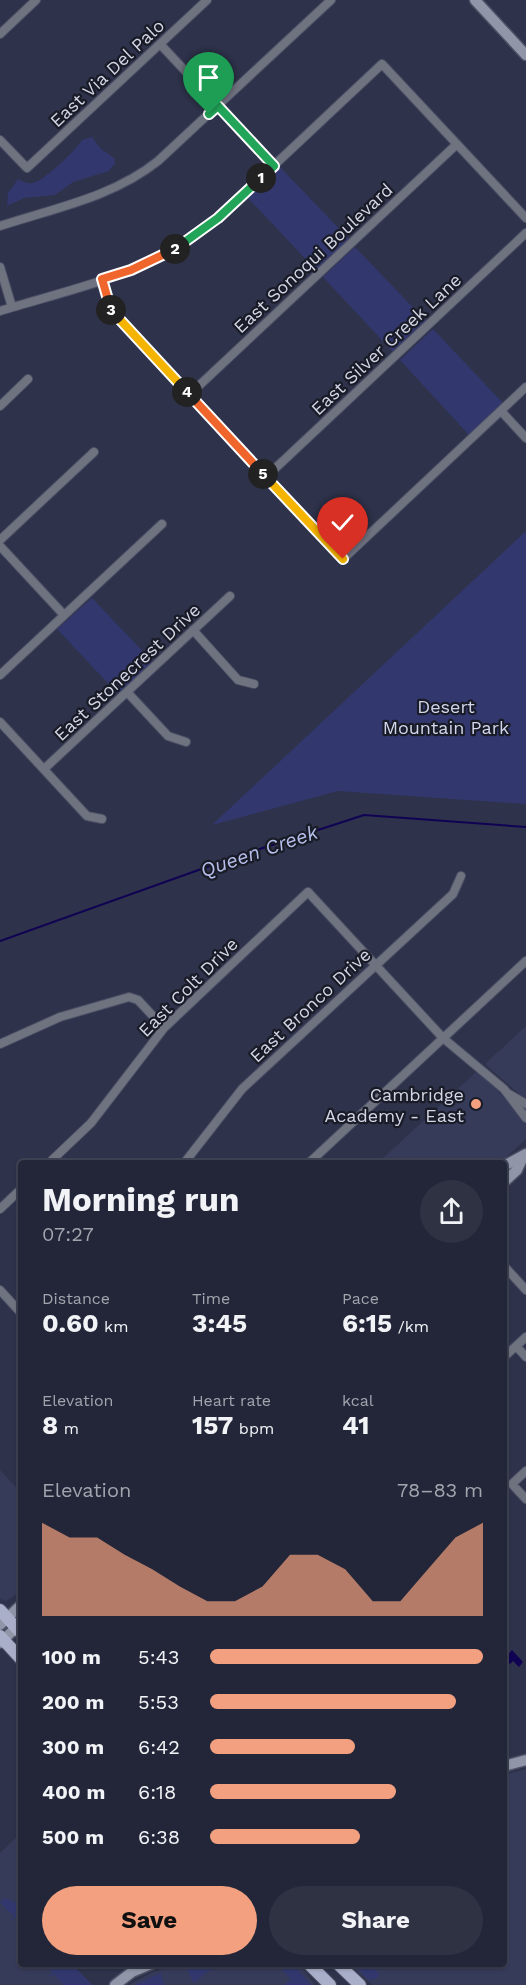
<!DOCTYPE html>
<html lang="en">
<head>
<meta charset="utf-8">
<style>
  body { margin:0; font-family:"Work Sans",sans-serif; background:#2e3243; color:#f1f3f6; height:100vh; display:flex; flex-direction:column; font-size:22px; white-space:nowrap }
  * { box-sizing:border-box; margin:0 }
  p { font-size:20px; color:#a2a5ae }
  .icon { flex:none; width:33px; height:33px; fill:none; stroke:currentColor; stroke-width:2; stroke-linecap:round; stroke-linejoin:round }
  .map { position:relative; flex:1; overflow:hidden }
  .panel { position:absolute; left:18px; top:1160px; width:489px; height:807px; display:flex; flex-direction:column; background:#222638; border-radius:6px; box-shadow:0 2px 4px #0004,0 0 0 2px #3f4353 }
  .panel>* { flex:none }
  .pin { position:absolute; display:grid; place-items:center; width:51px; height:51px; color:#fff; margin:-62px -26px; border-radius:50% 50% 50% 0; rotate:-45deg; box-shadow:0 0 6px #0007 }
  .pin .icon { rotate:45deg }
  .km { position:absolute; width:30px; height:30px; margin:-15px; border-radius:50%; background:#222; color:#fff; font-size:16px; line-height:30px; text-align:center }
  .round { display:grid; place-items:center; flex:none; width:63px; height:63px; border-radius:32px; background:#2e3243 }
  .head { display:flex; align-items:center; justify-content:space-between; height:102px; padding:0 24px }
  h1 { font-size:33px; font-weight:700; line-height:45px }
  .stats { display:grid; grid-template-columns:repeat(3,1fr); gap:9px; height:102px; padding:6px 24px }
  .stats div { display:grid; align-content:center }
  .stats b { font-size:26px; font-weight:700 }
  .stats small { font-size:16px; font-weight:400 }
  .stats p { font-size:16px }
  .chart { height:168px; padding:12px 24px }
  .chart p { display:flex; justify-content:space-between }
  .chart svg { width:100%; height:108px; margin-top:6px; fill:#f2a07f; opacity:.7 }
  .primary-button { display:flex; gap:12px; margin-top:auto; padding:12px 24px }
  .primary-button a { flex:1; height:69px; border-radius:36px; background:#f2a07f; color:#111; font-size:24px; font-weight:700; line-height:69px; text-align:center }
  .primary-button a+a { background:#2e3243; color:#f1f3f6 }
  ul { padding:0 24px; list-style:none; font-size:20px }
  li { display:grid; grid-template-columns:96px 72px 1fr; align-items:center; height:45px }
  li i { height:15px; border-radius:8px; background:#f2a07f }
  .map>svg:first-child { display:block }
  .built { fill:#363b5a }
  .green { fill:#32386e }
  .water { fill:#110353 }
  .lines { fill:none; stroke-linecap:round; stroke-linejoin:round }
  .stream { stroke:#110353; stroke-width:2 }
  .street-casing { stroke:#4c5066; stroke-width:10 }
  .secondary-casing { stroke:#4c5066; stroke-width:13 }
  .primary-casing { stroke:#4c5066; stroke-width:14 }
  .street { stroke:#6f727f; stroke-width:8 }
  .secondary { stroke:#9095a8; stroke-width:10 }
  .primary { stroke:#aaafc9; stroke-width:12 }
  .split-1-casing { stroke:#fff; stroke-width:12 }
  .split-2-casing { stroke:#fff; stroke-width:12 }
  .split-3-casing { stroke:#fff; stroke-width:12 }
  .split-4-casing { stroke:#fff; stroke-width:12 }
  .split-5-casing { stroke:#fff; stroke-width:12 }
  .split-6-casing { stroke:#fff; stroke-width:12 }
  .split-1 { stroke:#22a559; stroke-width:8 }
  .split-2 { stroke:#22a559; stroke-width:8 }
  .split-3 { stroke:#f0652b; stroke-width:8 }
  .split-4 { stroke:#f5b400; stroke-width:8 }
  .split-5 { stroke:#f0652b; stroke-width:8 }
  .split-6 { stroke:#f5b400; stroke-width:8 }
  .poi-dot { fill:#f2a07f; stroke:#191b26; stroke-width:2 }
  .labels { text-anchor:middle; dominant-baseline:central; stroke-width:4.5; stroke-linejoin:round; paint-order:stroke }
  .street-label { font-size:18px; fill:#d3d6e6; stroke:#191b26 }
  .park-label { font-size:18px; fill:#d2d6ed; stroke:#191b26 }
  .poi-label { font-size:18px; fill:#d3d6e6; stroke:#191b26; text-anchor:end }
  .water-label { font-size:20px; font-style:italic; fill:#b6bfeb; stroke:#191b26 }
</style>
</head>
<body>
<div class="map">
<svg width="526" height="1985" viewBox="0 0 526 1985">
  <rect width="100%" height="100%" fill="#2e324a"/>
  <path class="built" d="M526,1026V1100L485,1064Z
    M476,1072L495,1087L526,1122V1139L501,1162H379Z
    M0,1470L21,1493V1591L6,1601L0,1599Z
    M526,1769V1985H372L349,1964H504V1775Z
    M21,1833V1964H72L92,1985H0V1853Z
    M180,1964H299L315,1985H129L153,1972Z"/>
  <path class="green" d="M92,137L101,149L114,158L115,163L109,171L73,182L55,195L24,198L7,206L8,193L18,179C22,181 27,184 32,183C42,183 76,150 82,140Z
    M280,167L349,239L316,270L248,198Z
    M355,247L426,321L393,352L323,277Z
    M433,329L503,403L469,435L400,360Z
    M526,531V804L338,791L212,825Z
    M92,598L153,662L119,695L57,629Z
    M4,1898L21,1905L19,1911L21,1922L16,1917L11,1920L16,1912L12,1915L0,1902Z
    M38,1964H72L92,1985H63L54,1974L48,1977L52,1972L47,1965L41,1968Z
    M193,1964H226L208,1971L194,1983L187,1969Z
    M276,1964H293L311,1985H284L291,1979Z
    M354,1964H369L380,1975L375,1979L368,1980Z
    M161,1973L164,1985H134Z"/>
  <path class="water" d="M512,1650L523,1662L519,1667L513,1661L510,1664L504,1659Z"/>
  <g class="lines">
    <path class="stream" d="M0,941L232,858L364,815L526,827"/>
    <defs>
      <path id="street" d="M0,34L36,0
        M160,44L274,166
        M0,140L27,168L207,0
        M0,226C55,208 113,197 158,161L331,0
        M0,267L12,307
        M102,279L112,312L343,559L526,387
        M0,311C52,295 108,282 157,259C179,249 199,233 218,218L382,64L526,218
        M189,395L457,144
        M0,406L28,379
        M501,411L526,438
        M266,477L526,233
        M0,540L94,452
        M0,546L64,615
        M193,630L238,680L254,684
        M0,675L162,524
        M127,692L168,736L186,742
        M0,722L87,816L102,819
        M44,769L230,596
        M0,1044L60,1017L129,997L138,1000L164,1028
        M509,1094L526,1104
        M50,1162L91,1123L164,1028L308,892L443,1038L504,1089L526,1118
        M185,1162L242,1089L453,894L461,876
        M310,1162L526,961
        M0,1209L21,1189
        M504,1266L526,1290
        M0,1290L21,1313
        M516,1346L526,1357
        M504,1357L526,1337
        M526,1471L512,1484L526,1499"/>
      <path id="secondary" d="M475,0L526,55
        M504,1166L526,1154
        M504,1182L517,1170L523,1157
        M0,1625L21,1605
        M0,1643L21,1623
        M504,1766L526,1760
        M115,1985L132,1972L151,1964"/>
      <path id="primary" d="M0,1610L21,1633
        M0,1636L21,1659
        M309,1964L330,1985
        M338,1964L360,1985"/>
    </defs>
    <use href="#street" class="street-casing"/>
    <use href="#secondary" class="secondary-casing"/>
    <use href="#primary" class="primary-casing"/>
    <use href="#street" class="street"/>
    <use href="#secondary" class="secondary"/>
    <use href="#primary" class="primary"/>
  </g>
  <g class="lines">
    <defs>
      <path id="split-1" d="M209,114L218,106L274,166L261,178"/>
      <path id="split-2" d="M175,249L218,218L261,178"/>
      <path id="split-3" d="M111,310L102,279L131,270L175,249"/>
      <path id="split-4" d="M111,310L187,392"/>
      <path id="split-5" d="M187,392L263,474"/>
      <path id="split-6" d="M263,474L343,559"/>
    </defs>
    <use href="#split-1" class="split-1-casing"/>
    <use href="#split-2" class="split-2-casing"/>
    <use href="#split-3" class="split-3-casing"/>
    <use href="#split-4" class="split-4-casing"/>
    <use href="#split-5" class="split-5-casing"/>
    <use href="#split-6" class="split-6-casing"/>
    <use href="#split-1" class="split-1"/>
    <use href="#split-2" class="split-2"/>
    <use href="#split-3" class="split-3"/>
    <use href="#split-4" class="split-4"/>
    <use href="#split-5" class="split-5"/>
    <use href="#split-6" class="split-6"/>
  </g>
  <circle class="poi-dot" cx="476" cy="1104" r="6"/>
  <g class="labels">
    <g class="street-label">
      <text transform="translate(107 73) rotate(-43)">East Via Del Palo</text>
      <text transform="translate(313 258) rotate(-43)">East Sonoqui Boulevard</text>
      <text transform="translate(386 344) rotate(-43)">East Silver Creek Lane</text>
      <text transform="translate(127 672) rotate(-43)">East Stonecrest Drive</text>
      <text transform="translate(188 987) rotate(-45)">East Colt Drive</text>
      <text transform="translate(310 1005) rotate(-43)">East Bronco Drive</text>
    </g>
    <g class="park-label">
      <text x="446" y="706">Desert<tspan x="446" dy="21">Mountain Park</tspan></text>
    </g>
    <g class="poi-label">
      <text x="464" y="1094">Cambridge<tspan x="464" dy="21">Academy - East</tspan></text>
    </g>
    <g class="water-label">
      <text transform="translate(259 851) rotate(-19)">Queen Creek</text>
    </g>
  </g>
</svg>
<div class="pin" style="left:209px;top:114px;background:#1e9e55"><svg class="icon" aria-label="arrive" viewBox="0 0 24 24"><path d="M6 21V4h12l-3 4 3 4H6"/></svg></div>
<div class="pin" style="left:343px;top:559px;background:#d93025"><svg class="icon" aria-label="check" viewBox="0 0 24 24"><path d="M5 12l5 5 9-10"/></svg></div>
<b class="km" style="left:261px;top:178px">1</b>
<b class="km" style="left:175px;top:249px">2</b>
<b class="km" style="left:111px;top:310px">3</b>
<b class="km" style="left:187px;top:392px">4</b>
<b class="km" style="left:263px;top:474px">5</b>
<section class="panel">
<div class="head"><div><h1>Morning run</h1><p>07:27</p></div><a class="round"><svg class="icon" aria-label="share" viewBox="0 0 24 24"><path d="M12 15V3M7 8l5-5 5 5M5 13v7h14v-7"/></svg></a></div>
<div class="stats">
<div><p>Distance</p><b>0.60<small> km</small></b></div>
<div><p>Time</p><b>3:45</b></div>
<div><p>Pace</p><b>6:15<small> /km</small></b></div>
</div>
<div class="stats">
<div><p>Elevation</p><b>8<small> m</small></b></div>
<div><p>Heart rate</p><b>157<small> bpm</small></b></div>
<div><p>kcal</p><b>41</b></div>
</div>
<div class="chart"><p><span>Elevation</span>78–83 m</p>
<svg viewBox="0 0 160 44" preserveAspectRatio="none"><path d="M0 44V6L10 12L20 12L30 19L40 25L50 32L60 38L70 38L80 32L90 19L100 19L110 25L120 38L130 38L140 25L150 12L160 6V44z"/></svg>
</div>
<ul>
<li><b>100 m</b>5:43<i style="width:100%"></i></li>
<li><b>200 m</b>5:53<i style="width:90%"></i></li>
<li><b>300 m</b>6:42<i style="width:53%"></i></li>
<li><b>400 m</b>6:18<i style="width:68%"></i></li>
<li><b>500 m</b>6:38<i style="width:55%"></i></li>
</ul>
<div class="primary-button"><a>Save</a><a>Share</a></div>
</section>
</div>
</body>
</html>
